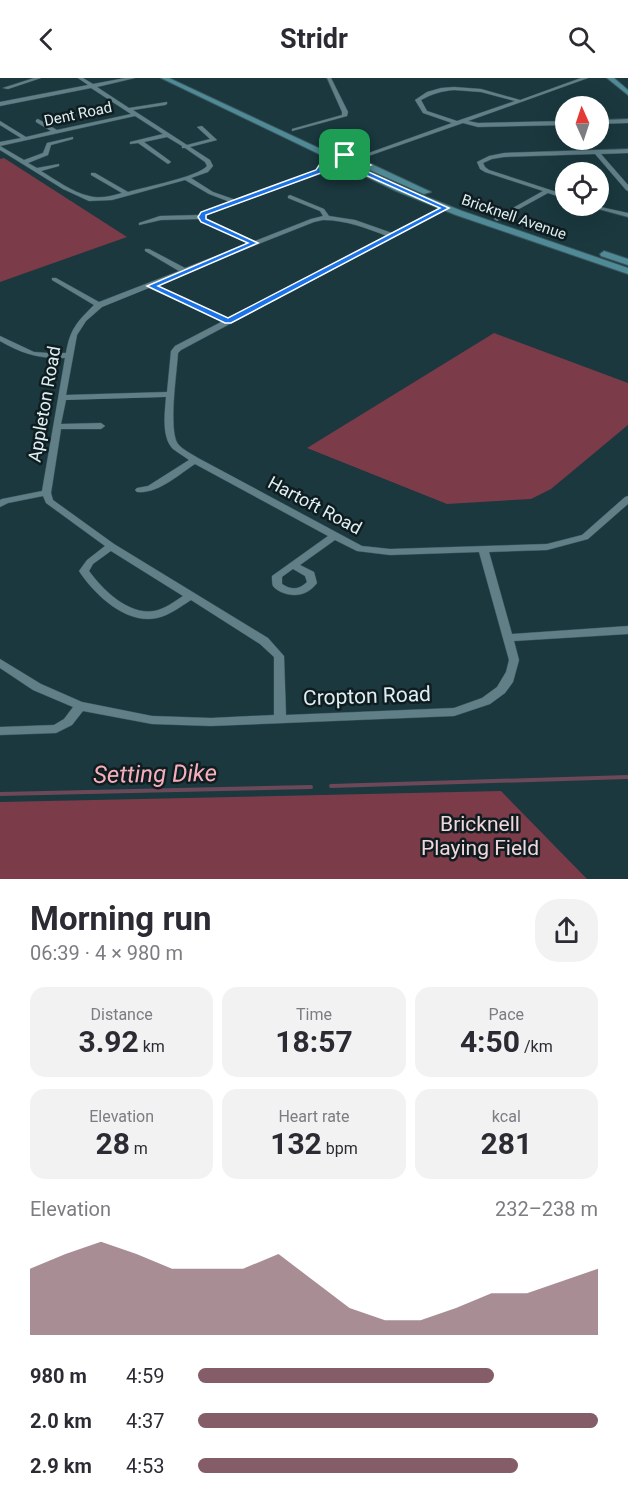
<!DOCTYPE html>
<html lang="en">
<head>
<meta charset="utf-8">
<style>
  body { margin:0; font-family:Roboto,sans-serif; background:#f2f2f3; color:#2b2b33; height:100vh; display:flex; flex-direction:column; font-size:22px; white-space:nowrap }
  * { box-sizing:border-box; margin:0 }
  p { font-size:20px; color:#7c7c81 }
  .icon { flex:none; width:33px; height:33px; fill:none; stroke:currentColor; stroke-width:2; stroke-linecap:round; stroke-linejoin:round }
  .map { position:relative; height:801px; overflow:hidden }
  .panel { display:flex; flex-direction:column; background:#fff; flex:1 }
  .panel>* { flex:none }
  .needle { width:39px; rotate:357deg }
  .buttons { position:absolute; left:555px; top:18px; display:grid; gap:12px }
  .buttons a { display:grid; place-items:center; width:54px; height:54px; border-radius:50%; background:#fff; box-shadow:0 6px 24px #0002; font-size:30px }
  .pin { position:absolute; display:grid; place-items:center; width:51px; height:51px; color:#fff; margin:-26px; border-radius:12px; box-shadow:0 3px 9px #0006 }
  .round { display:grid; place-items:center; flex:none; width:63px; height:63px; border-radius:24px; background:#f2f2f3 }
  .head { display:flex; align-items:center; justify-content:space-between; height:102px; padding:0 30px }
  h1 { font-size:33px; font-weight:700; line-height:45px }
  .metrics { display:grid; grid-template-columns:repeat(3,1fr); gap:9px; height:102px; padding:6px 30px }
  .metrics div { display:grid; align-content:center; border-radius:15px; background:#f2f2f3; text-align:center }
  .metrics b { font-size:30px; font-weight:700 }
  .metrics small { font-size:16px; font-weight:400 }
  .metrics p { font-size:16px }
  .chart { height:168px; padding:12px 30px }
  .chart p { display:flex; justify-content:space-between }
  .chart svg { width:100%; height:108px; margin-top:6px; fill:#855d69; opacity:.7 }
  ul { padding:0 30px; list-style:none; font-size:20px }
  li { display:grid; grid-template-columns:96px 72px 1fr; align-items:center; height:45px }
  li i { height:15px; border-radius:8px; background:#855d69 }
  header { display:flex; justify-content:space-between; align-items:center; height:78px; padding:0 30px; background:#fff; font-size:27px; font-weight:700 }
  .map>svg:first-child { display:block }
  .green { fill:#7b3b49 }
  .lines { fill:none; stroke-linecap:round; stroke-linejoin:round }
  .stream { stroke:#6d4858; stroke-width:4 }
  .street-casing { stroke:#3a555b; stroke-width:1 }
  .secondary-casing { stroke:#3a555b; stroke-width:2 }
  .street { fill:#607f87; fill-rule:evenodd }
  .secondary { fill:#4f8a96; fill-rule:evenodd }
  .route { fill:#1a73e8; stroke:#fff; stroke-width:1.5; fill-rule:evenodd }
  .labels { text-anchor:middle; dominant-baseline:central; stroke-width:5; stroke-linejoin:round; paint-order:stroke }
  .far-street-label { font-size:15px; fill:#deeff3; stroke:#101d20 }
  .street-label { font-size:18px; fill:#deeff3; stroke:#101d20 }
  .near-street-label { font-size:21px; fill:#deeff3; stroke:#101d20 }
  .near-park-label { font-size:21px; fill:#f1d7db; stroke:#101d20 }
  .near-water-label { font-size:24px; font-style:italic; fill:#f7afbc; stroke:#101d20 }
</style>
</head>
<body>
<header><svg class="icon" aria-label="back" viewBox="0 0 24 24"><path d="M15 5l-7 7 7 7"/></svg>Stridr<svg class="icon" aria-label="search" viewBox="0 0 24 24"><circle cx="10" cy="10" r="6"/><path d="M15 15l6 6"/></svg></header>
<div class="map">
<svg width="628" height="801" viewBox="0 0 628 801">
  <rect width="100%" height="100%" fill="#1a383e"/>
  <path class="green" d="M4,80L127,159L0,204V81Z
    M494,255L628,305V347L551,411L531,421L447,426L307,370Z
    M501,713L587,801H0V724Z"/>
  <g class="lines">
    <path class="stream" d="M331,708L628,699
      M0,716L311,709"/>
    <defs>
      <path id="street" d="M34,0H41L8,11L3,10Z
        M78,0H83L93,6L125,0H135L97,9L129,30L167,24V26L165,27L133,32L187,67L210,61L197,49L202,48L217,62L190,69L210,82L213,88L208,94L191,100L213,114L236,122L317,93L322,83L345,75L348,77L326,85L323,92L345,91L368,85L371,87L345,95L320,96L206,137V141L255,163L311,141L323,138L320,133L288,120V118L290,117L324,131L329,138L355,142L392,155L443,129L448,130L181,272L178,275C177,294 168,352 178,366C183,372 192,376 198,380L362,468L390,471L547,466L582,457L625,419L628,418V426L588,461L547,472L489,474L512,556L628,548V556L514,563L519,582L513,604L505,615L490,626L454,638L211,648L152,646L83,633L72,647L56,655L0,657V649L54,647L64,641L73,629L33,612L0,590V581L41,606L82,624L152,638L211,640L274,637V579L260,566L191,522C180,529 170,537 157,540C126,547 94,516 79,493L87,482L105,468L46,425L43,418L8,425L0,429V422L2,421L42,413L65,280C39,281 23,276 0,263V258L34,274L48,275H66C70,251 77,244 94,227L52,202V200H56L99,224L179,193L145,173V171H149L185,190L249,165L202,143L200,141L161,142L139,147V145L160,138L199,137L201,135L230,124L209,116L185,102L112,122L89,123L63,111L0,72V68L24,82L43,75L47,65L73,59V61L51,67L48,77L28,85L37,90L59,86V88L41,93C56,102 72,114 89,118C99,121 112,118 122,115L91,97V95H95L128,114C144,109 198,99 207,88L205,84L185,70H182V68L167,59L144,64L170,83L171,84L168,86L138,65L130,66V64L163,56L135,38L0,68V64L21,60L0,47V43L26,59L51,53L36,44V42L38,41L57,52L131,36L91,10L0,28V24L88,7ZM323,142C346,142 366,150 387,158L229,241L155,207L314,144ZM149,210L223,243L175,268L171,273L167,314L66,317L77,257L86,243L102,229ZM166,319C165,334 161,359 173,371C178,375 184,378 189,382L148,408L137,410L135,412L137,414C158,416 178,397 195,386L328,458L272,498C272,500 272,506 273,508C274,510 279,513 281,514C295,520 308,517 317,505L314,494L300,487L335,462L357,473L390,477L479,474L509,582L506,594L497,609L482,620L454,630L286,637L284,578L268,560L114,466L53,422L51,415L61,351H101L105,348L101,345L61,346L66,322ZM111,473L183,518C175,523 165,531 154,533C128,537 103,512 89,493L93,486ZM293,491L305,498L307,504C299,512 291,512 282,506V499Z
        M327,0H331L348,34L347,38L292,53V51L342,37V34Z
        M581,0H588L468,43L478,45L566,43V47L478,49L463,45L357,82L352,81L452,45L423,35L415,22L427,14L441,10L454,9L481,11L520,22ZM454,12L481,14L515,23L457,43L427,33L421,22C432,16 441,13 454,12Z
        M628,41V45L598,46V42Z
        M628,71V75L601,76L628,107V113L626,112L595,76L504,79L492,81L483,85L485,89L489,92L566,117V121L548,115L497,143L494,141L495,140L543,113L485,94L480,91L477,84L489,78L504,75Z
        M587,128H596L628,135V139Z"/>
      <path id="secondary" d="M161,0H169L402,109L462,133L628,190V196L456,137L396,113Z
        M607,0H614L628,12V17Z
        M363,85H369L431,114L424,116L363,89Z
        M604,173L628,181V187L601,178L600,176Z"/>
    </defs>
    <use href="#street" class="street-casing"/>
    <use href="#secondary" class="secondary-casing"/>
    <use href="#street" class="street"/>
    <use href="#secondary" class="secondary"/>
  </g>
  <path class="route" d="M345,75L371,87L362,91L449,130L231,245H225L147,208L248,165L201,144L198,139L201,134L316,92L322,83ZM345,79L362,87L354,90V92L440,130L228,240L158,208L258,165L206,141V137L321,95L326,86Z"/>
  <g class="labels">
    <g class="far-street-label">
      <text transform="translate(78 36) rotate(-12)">Dent Road</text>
      <text transform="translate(514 139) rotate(19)">Bricknell Avenue</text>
    </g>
    <g class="street-label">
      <text transform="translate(44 326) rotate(-80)">Appleton Road</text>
      <text transform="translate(315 427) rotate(28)">Hartoft Road</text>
    </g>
    <g class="near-street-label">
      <text transform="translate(367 618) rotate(-2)">Cropton Road</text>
    </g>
    <g class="near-park-label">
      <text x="480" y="746">Bricknell<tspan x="480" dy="24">Playing Field</tspan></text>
    </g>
    <g class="near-water-label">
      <text transform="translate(155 696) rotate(-1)">Setting Dike</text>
    </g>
  </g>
</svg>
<div class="buttons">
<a><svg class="needle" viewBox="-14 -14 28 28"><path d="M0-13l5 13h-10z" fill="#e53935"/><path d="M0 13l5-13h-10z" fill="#7c7c81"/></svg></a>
<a><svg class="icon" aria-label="locate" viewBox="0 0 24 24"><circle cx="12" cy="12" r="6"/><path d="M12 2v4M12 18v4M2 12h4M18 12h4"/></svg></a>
</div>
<div class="pin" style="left:345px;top:77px;background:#1e9e55"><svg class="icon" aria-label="arrive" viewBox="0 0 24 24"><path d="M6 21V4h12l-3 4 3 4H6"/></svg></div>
</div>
<section class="panel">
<div class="head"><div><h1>Morning run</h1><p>06:39 · 4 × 980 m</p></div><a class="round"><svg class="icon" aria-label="share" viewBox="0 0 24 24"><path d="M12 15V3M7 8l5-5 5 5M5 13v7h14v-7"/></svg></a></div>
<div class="metrics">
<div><p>Distance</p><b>3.92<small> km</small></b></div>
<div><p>Time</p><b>18:57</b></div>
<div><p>Pace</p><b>4:50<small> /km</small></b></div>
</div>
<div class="metrics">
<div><p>Elevation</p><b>28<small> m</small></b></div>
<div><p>Heart rate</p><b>132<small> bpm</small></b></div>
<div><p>kcal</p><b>281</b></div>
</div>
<div class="chart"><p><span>Elevation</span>232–238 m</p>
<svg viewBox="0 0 160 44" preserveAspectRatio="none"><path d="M0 44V17L10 11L20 6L30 11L40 17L50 17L60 17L70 11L80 22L90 33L100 38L110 38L120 33L130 27L140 27L150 22L160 17V44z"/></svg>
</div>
<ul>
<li><b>980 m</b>4:59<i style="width:74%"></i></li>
<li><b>2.0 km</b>4:37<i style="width:100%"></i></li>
<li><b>2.9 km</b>4:53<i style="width:80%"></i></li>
</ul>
</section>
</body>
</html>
